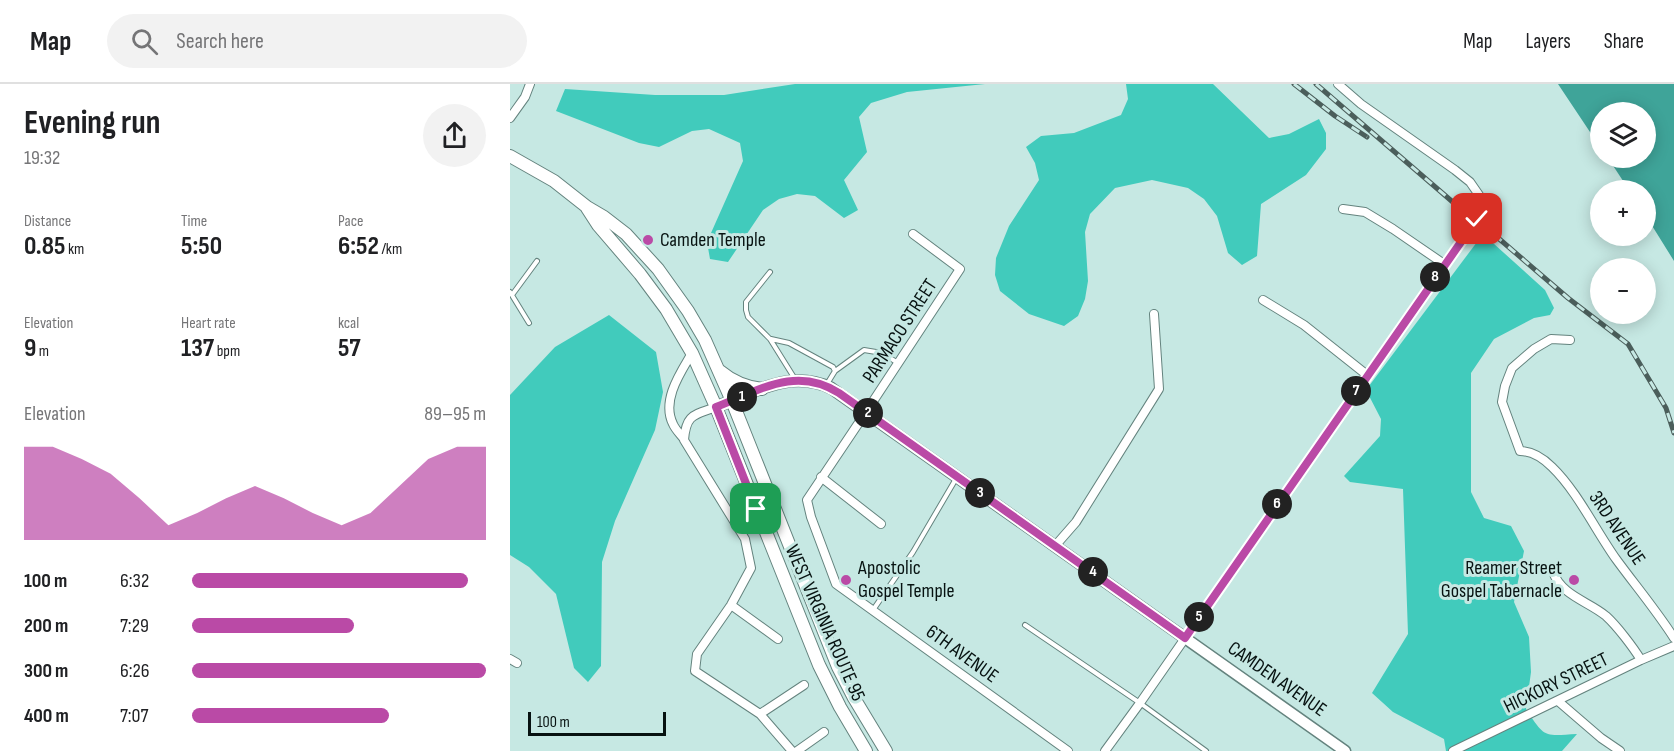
<!DOCTYPE html>
<html lang="en">
<head>
<meta charset="utf-8">
<style>
  body { margin:0; font-family:"Sofia Sans Condensed",sans-serif; background:#f2f2f2; color:#202124; height:100vh; display:flex; flex-direction:column; font-size:22px; white-space:nowrap }
  * { box-sizing:border-box; margin:0 }
  p { font-size:20px; color:#757577 }
  .icon { flex:none; width:33px; height:33px; fill:none; stroke:currentColor; stroke-width:2; stroke-linecap:round; stroke-linejoin:round }
  .map { position:relative; flex:1; overflow:hidden }
  .side { display:flex; flex-direction:column; background:#fff; width:510px }
  .side>* { flex:none }
  .controls { position:absolute; left:1080px; top:18px; display:grid; gap:12px }
  .controls a { display:grid; place-items:center; width:66px; height:66px; border-radius:50%; background:#fff; box-shadow:0 3px 15px #0003; font-size:30px }
  .scale { position:absolute; left:18px; bottom:15px; width:138px; box-sizing:border-box; padding-left:6px; border:3px solid #071211; border-top:0; font-size:16px; line-height:21px; white-space:nowrap; color:#071211; -webkit-text-stroke:4px #c6e8e3; paint-order:stroke }
  .pin { position:absolute; display:grid; place-items:center; width:51px; height:51px; color:#fff; margin:-26px; border-radius:12px; box-shadow:0 3px 9px #0006 }
  .km { position:absolute; width:30px; height:30px; margin:-15px; border-radius:50%; background:#222; color:#fff; font-size:16px; line-height:30px; text-align:center }
  .round { display:grid; place-items:center; flex:none; width:63px; height:63px; border-radius:32px; background:#f2f2f2 }
  .overview { display:flex; align-items:center; justify-content:space-between; height:102px; padding:0 24px }
  h1 { font-size:33px; font-weight:700; line-height:45px }
  .stats { display:grid; grid-template-columns:repeat(3,1fr); gap:9px; height:102px; padding:6px 24px }
  .stats div { display:grid; align-content:center }
  .stats b { font-size:26px; font-weight:700 }
  .stats small { font-size:16px; font-weight:400 }
  .stats p { font-size:16px }
  .chart { height:168px; padding:12px 24px }
  .chart p { display:flex; justify-content:space-between }
  .chart svg { width:100%; height:108px; margin-top:6px; fill:#ba4aa6; opacity:.7 }
  ul { padding:0 24px; list-style:none; font-size:20px }
  li { display:grid; grid-template-columns:96px 72px 1fr; align-items:center; height:45px }
  li i { height:15px; border-radius:8px; background:#ba4aa6 }
  header { display:flex; align-items:center; gap:36px; box-sizing:border-box; height:84px; padding:0 30px; background:#fff; border-bottom:2px solid #e0e0e0 }
  header strong { font-size:28px }
  nav { display:flex; gap:33px; margin-inline-start:auto; font-size:21px }
  .search { width:420px; height:54px; background:#f2f2f2; display:flex; align-items:center; gap:15px; box-sizing:border-box; padding:0 21px; border-radius:33px; color:#757577; font-size:22px }
  main { display:flex; flex:1; min-height:0 }
  .map>svg:first-child { display:block }
  .forest { fill:#41cbbc }
  .water { fill:#3fa499 }
  .lines { fill:none; stroke-linecap:round; stroke-linejoin:round }
  .service-casing { stroke:#64837e; stroke-width:6 }
  .minor-casing { stroke:#64837e; stroke-width:10 }
  .tertiary-casing { stroke:#64837e; stroke-width:13 }
  .primary-casing { stroke:#64837e; stroke-width:14 }
  .service { stroke:#fff; stroke-width:4 }
  .minor { stroke:#fff; stroke-width:8 }
  .tertiary { stroke:#fff; stroke-width:10 }
  .primary { stroke:#fff; stroke-width:12 }
  .rail-casing { stroke:#4b5e5b; stroke-width:5 }
  .rail { stroke:#c6e8e3; stroke-width:3; stroke-dasharray:9; stroke-linecap:butt }
  .route-casing { stroke:#fff; stroke-width:12 }
  .route { stroke:#ba4aa6; stroke-width:8 }
  .poi-dot { fill:#ba4aa6; stroke:#c6e8e3; stroke-width:2 }
  .labels { text-anchor:middle; dominant-baseline:central; stroke-width:6; stroke-linejoin:round; paint-order:stroke }
  .poi-label { font-size:20px; fill:#071211; stroke:#c6e8e3; text-anchor:start }
  .street-label { font-size:20px; fill:#071211; stroke:#c6e8e3 }
</style>
</head>
<body>
<header>
<strong>Map</strong>
<div class="search"><svg class="icon" aria-label="search" viewBox="0 0 24 24"><circle cx="10" cy="10" r="6"/><path d="M15 15l6 6"/></svg>Search here</div>
<nav><a>Map</a><a>Layers</a><a>Share</a></nav>
</header>
<main>
<section class="side">
<div class="overview"><div><h1>Evening run</h1><p>19:32</p></div><a class="round"><svg class="icon" aria-label="share" viewBox="0 0 24 24"><path d="M12 15V3M7 8l5-5 5 5M5 13v7h14v-7"/></svg></a></div>
<div class="stats">
<div><p>Distance</p><b>0.85<small> km</small></b></div>
<div><p>Time</p><b>5:50</b></div>
<div><p>Pace</p><b>6:52<small> /km</small></b></div>
</div>
<div class="stats">
<div><p>Elevation</p><b>9<small> m</small></b></div>
<div><p>Heart rate</p><b>137<small> bpm</small></b></div>
<div><p>kcal</p><b>57</b></div>
</div>
<div class="chart"><p><span>Elevation</span>89–95 m</p>
<svg viewBox="0 0 160 44" preserveAspectRatio="none"><path d="M0 44V6L10 6L20 11L30 17L40 27L50 38L60 33L70 27L80 22L90 27L100 33L110 38L120 33L130 22L140 11L150 6L160 6V44z"/></svg>
</div>
<ul>
<li><b>100 m</b>6:32<i style="width:94%"></i></li>
<li><b>200 m</b>7:29<i style="width:55%"></i></li>
<li><b>300 m</b>6:26<i style="width:100%"></i></li>
<li><b>400 m</b>7:07<i style="width:67%"></i></li>
</ul>
</section>
<div class="map">
<svg width="1164" height="667" viewBox="0 0 1164 667">
  <rect width="100%" height="100%" fill="#c6e8e3"/>
  <path class="forest" d="M285,0H475L397,8L361,19L349,33L357,68L334,96L348,126L334,134L305,112L287,110L269,115L253,126L218,178L200,175L197,158L233,77L230,59L199,45L182,47L149,63L129,59L46,27L55,5L145,11H214Z
    M616,0H703L759,54L779,50L809,35L816,49V65L796,91L751,120L747,172L732,181L718,169L707,132L694,115L678,104L642,96L605,104L580,130L575,148L578,197L575,215L568,232L554,242L519,230L490,207L485,191L486,174L499,142L529,96L525,79L516,63L531,52L564,49L611,31L618,15Z
    M973,150L1035,206L1044,224L1040,231L1024,234L984,255L961,289V408L974,434L1001,442L1014,467L1004,518L1019,553L1021,588L1016,625C1035,654 1033,652 1067,650L1052,667H936L934,655L883,628L862,609L898,550L893,405L840,398L834,392L870,352L871,335L856,306Z
    M99,231L146,268L153,308L145,346L105,437L92,478L91,582L78,598L64,584L46,510L19,483L0,471V311L45,263Z"/>
  <path class="water" d="M1048,0H1164V177L1136,132V106H1119L1098,74H1136V28H1090V63Z"/>
  <g class="lines">
    <defs>
      <path id="service" d="M260,188L236,218V226L238,233L260,255L285,295
        M0,208L19,239
        M2,211L27,177
        M261,255L279,259L323,283L325,287L317,300
        M325,287L354,266L372,269L388,279
        M363,526L403,468L447,393
        M515,541L630,619L696,667"/>
      <path id="minor" d="M0,34L15,13L20,0
        M833,125L855,128L883,145L934,180
        M403,150L450,185L356,328L297,416L301,433L326,500L558,667
        M753,216L794,241L857,291
        M1060,256L1041,255L1024,265L1002,284L995,302L992,318L1010,367C1022,367 1034,375 1042,383C1067,407 1086,447 1106,475C1125,501 1146,526 1164,554
        M206,323C184,331 176,330 174,356L235,455L241,484L221,521L187,570L185,587L250,630L282,667
        M174,355C170,350 165,345 163,340C151,316 171,288 182,269
        M311,393L371,440
        M545,462L566,438L649,305L644,230
        M1043,488C1052,512 1078,517 1096,532C1107,542 1123,563 1131,576
        M221,521L268,555
        M0,575L7,579
        M1048,617L1091,654L1110,667
        M250,630L294,601
        M287,667L314,648
        M595,667L630,619L967,134L969,111L960,98L945,86L851,20L828,0
        M943,667L1131,576L1164,562"/>
      <path id="tertiary" d="M206,323C245,308 280,285 321,304L835,667"/>
      <path id="primary" d="M0,72L44,97L77,123L94,133L116,150L148,185L178,227L195,256L222,317L328,583L344,614L376,667
        M77,124L88,141L130,190L156,225L182,269L206,323L309,581L330,623L356,667
        M210,287C223,298 236,303 252,305"/>
    </defs>
    <use href="#service" class="service-casing"/>
    <use href="#minor" class="minor-casing"/>
    <use href="#tertiary" class="tertiary-casing"/>
    <use href="#primary" class="primary-casing"/>
    <use href="#service" class="service"/>
    <use href="#minor" class="minor"/>
    <use href="#tertiary" class="tertiary"/>
    <use href="#primary" class="primary"/>
    <defs>
      <path id="rail" d="M784,0L825,32L857,53
        M806,0L952,126L987,153L1058,214L1118,260L1156,324L1164,349"/>
    </defs>
    <use href="#rail" class="rail-casing"/>
    <use href="#rail" class="rail"/>
  </g>
  <g class="lines">
    <defs>
      <path id="route" d="M246,425L206,323C248,307 286,281 329,309L675,554L967,135"/>
    </defs>
    <use href="#route" class="route-casing"/>
    <use href="#route" class="route"/>
  </g>
  <g class="poi-dot">
    <circle cx="138" cy="156" r="6"/>
    <circle cx="336" cy="496" r="6"/>
    <circle cx="1064" cy="496" r="6"/>
  </g>
  <g class="labels">
    <g class="poi-label">
      <text x="150" y="156">Camden Temple</text>
      <text x="348" y="484">Apostolic<tspan x="348" dy="23">Gospel Temple</tspan></text>
      <text x="1052" y="484" text-anchor="end">Reamer Street<tspan x="1052" dy="23">Gospel Tabernacle</tspan></text>
    </g>
    <g class="street-label">
      <text transform="translate(390 247) rotate(-57)">PARMACO STREET</text>
      <text transform="translate(1107 444) rotate(56)">3RD AVENUE</text>
      <text transform="translate(315 539) rotate(66)">WEST VIRGINIA ROUTE 95</text>
      <text transform="translate(452 570) rotate(36)">6TH AVENUE</text>
      <text transform="translate(767 595) rotate(35)">CAMDEN AVENUE</text>
      <text transform="translate(1046 599) rotate(-26)">HICKORY STREET</text>
    </g>
  </g>
</svg>
<div class="controls">
<a><svg class="icon" aria-label="layers" viewBox="0 0 24 24"><path d="M12 4l9 5-9 5-9-5zM3 14l9 5 9-5"/></svg></a>
<a>+</a>
<a>−</a>
</div>
<div class="scale">100 m</div>
<div class="pin" style="left:246px;top:425px;background:#1e9e55"><svg class="icon" aria-label="arrive" viewBox="0 0 24 24"><path d="M6 21V4h12l-3 4 3 4H6"/></svg></div>
<div class="pin" style="left:967px;top:135px;background:#d93025"><svg class="icon" aria-label="check" viewBox="0 0 24 24"><path d="M5 12l5 5 9-10"/></svg></div>
<b class="km" style="left:232px;top:313px">1</b>
<b class="km" style="left:358px;top:329px">2</b>
<b class="km" style="left:470px;top:409px">3</b>
<b class="km" style="left:583px;top:488px">4</b>
<b class="km" style="left:689px;top:533px">5</b>
<b class="km" style="left:767px;top:420px">6</b>
<b class="km" style="left:846px;top:307px">7</b>
<b class="km" style="left:925px;top:193px">8</b>
</div>
</main>
</body>
</html>
